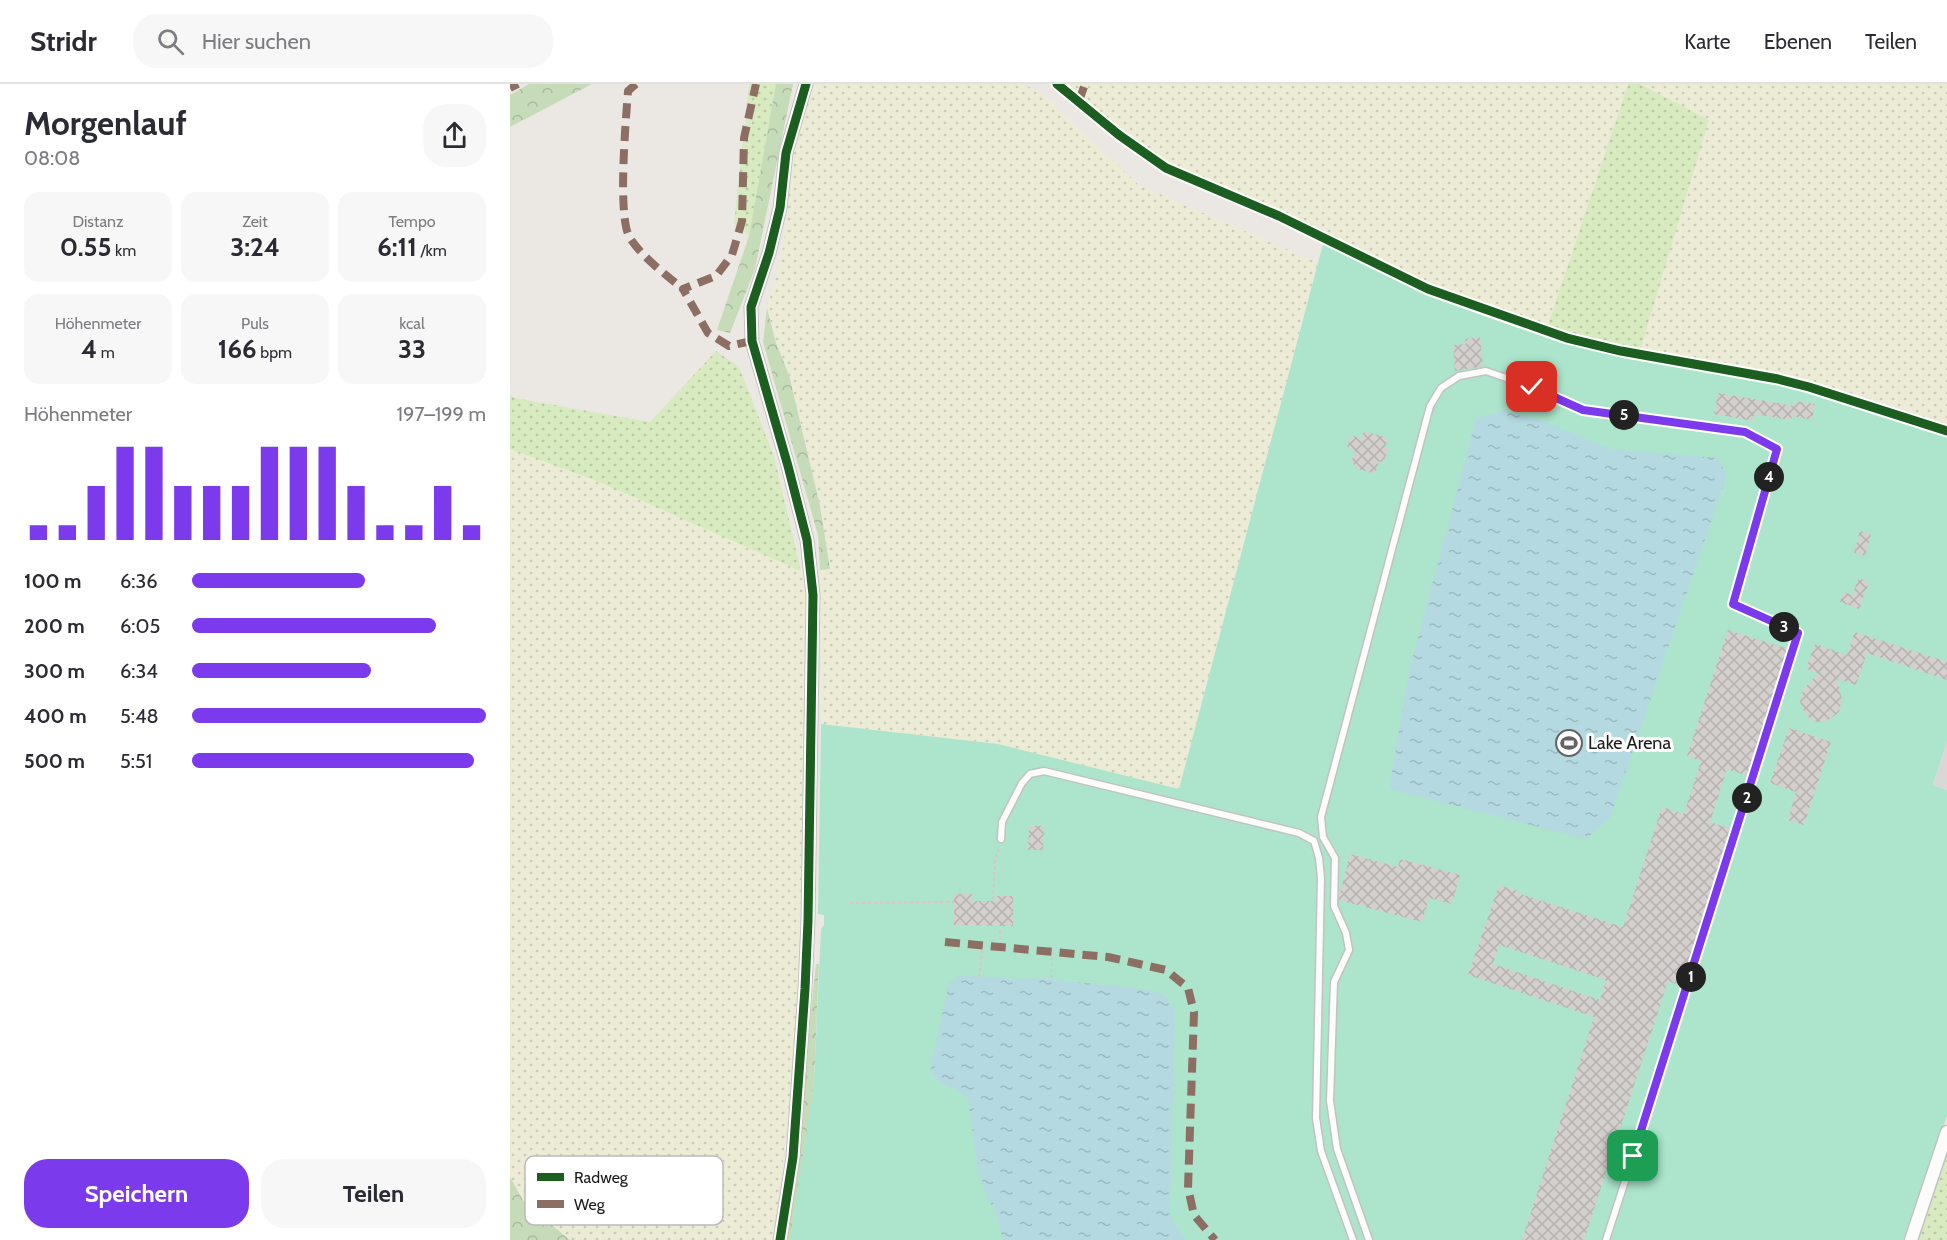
<!DOCTYPE html>
<html lang="de">
<head>
<meta charset="utf-8">
<style>
  body { margin:0; font-family:Cabin,sans-serif; background:#f7f7f7; color:#2b2b33; height:100vh; display:flex; flex-direction:column; font-size:22px; white-space:nowrap }
  * { box-sizing:border-box; margin:0 }
  p { font-size:20px; color:#7c7c81 }
  .icon { flex:none; width:33px; height:33px; fill:none; stroke:currentColor; stroke-width:2; stroke-linecap:round; stroke-linejoin:round }
  .map { position:relative; flex:1; overflow:hidden }
  .details { display:flex; flex-direction:column; background:#fff; width:510px }
  .details>* { flex:none }
  .pin { position:absolute; display:grid; place-items:center; width:51px; height:51px; color:#fff; margin:-26px; border-radius:12px; box-shadow:0 3px 9px #0006 }
  .km { position:absolute; width:30px; height:30px; margin:-15px; border-radius:50%; background:#222; color:#fff; font-size:16px; line-height:30px; text-align:center }
  .round { display:grid; place-items:center; flex:none; width:63px; height:63px; border-radius:24px; background:#f7f7f7 }
  .summary { display:flex; align-items:center; justify-content:space-between; height:102px; padding:0 24px }
  h1 { font-size:33px; font-weight:700; line-height:45px }
  .stats { display:grid; grid-template-columns:repeat(3,1fr); gap:9px; height:102px; padding:6px 24px }
  .stats div { display:grid; align-content:center; border-radius:15px; background:#f7f7f7; text-align:center }
  .stats b { font-size:26px; font-weight:700 }
  .stats small { font-size:16px; font-weight:400 }
  .stats p { font-size:16px }
  .chart { height:168px; padding:12px 24px }
  .chart p { display:flex; justify-content:space-between }
  .chart svg { width:100%; height:108px; margin-top:6px; stroke:#7c3aed; stroke-width:6 }
  .primary-button { display:flex; gap:12px; margin-top:auto; padding:12px 24px }
  .primary-button a { flex:1; height:69px; border-radius:24px; background:#7c3aed; color:#fff; font-size:24px; font-weight:700; line-height:69px; text-align:center }
  .primary-button a+a { background:#f7f7f7; color:#2b2b33 }
  ul { padding:0 24px; list-style:none; font-size:20px }
  li { display:grid; grid-template-columns:96px 72px 1fr; align-items:center; height:45px }
  li i { height:15px; border-radius:8px; background:#7c3aed }
  header { display:flex; align-items:center; gap:36px; box-sizing:border-box; height:84px; padding:0 30px; background:#fff; border-bottom:2px solid #e1e1e2 }
  header strong { font-size:28px }
  nav { display:flex; gap:33px; margin-inline-start:auto; font-size:21px }
  .search { width:420px; height:54px; background:#f7f7f7; display:flex; align-items:center; gap:15px; box-sizing:border-box; padding:0 21px; border-radius:24px; color:#7c7c81; font-size:22px }
  main { display:flex; flex:1; min-height:0 }
  .map>svg:first-child { display:block }
  .residential { fill:#dad8d6 }
  .farmland { fill:url(#farmland-dots) }
  .grass { fill:url(#grass-dots) }
  .forest { fill:url(#forest-crowns) }
  .pitch { fill:#ace5cb }
  .water { fill:url(#water-ripples) }
  .building { fill:url(#building-cross-hatch); fill-rule:evenodd }
  .lines { fill:none; stroke-linecap:round; stroke-linejoin:round }
  .lane-casing { stroke:#c3c2c0; stroke-width:9 }
  .street-casing { stroke:#c3c2c0; stroke-width:15 }
  .path { stroke:#d7c6c3; stroke-width:2; stroke-dasharray:3 3; stroke-linecap:butt }
  .lane { stroke:#fcfcfb; stroke-width:6 }
  .street { stroke:#fcfcfb; stroke-width:12 }
  .quiet { stroke:#8d6e63; stroke-width:8; stroke-dasharray:15 8; stroke-linecap:butt }
  .cycleway-casing { stroke:#fff; stroke-width:13 }
  .cycleway { stroke:#1b5e20; stroke-width:9 }
  .route-casing { stroke:#fff; stroke-width:12 }
  .route { stroke:#7c3aed; stroke-width:8 }
  .labels { text-anchor:middle; dominant-baseline:central; stroke-width:6; stroke-linejoin:round; paint-order:stroke }
  .poi-label { font-size:18px; fill:#1c1c1c; stroke:#fff; text-anchor:start }
  .key { fill:#fff; stroke:#bbb; stroke-width:1.5 }
  .key-label { font-size:16px; fill:#1c1c1c }
</style>
</head>
<body>
<header>
<strong>Stridr</strong>
<div class="search"><svg class="icon" aria-label="search" viewBox="0 0 24 24"><circle cx="10" cy="10" r="6"/><path d="M15 15l6 6"/></svg>Hier suchen</div>
<nav><a>Karte</a><a>Ebenen</a><a>Teilen</a></nav>
</header>
<main>
<section class="details">
<div class="summary"><div><h1>Morgenlauf</h1><p>08:08</p></div><a class="round"><svg class="icon" aria-label="share" viewBox="0 0 24 24"><path d="M12 15V3M7 8l5-5 5 5M5 13v7h14v-7"/></svg></a></div>
<div class="stats">
<div><p>Distanz</p><b>0.55<small> km</small></b></div>
<div><p>Zeit</p><b>3:24</b></div>
<div><p>Tempo</p><b>6:11<small> /km</small></b></div>
</div>
<div class="stats">
<div><p>Höhenmeter</p><b>4<small> m</small></b></div>
<div><p>Puls</p><b>166<small> bpm</small></b></div>
<div><p>kcal</p><b>33</b></div>
</div>
<div class="chart"><p><span>Höhenmeter</span>197–199 m</p>
<svg viewBox="0 0 160 44" preserveAspectRatio="none"><path d="M5 44V38M15 44V38M25 44V22M35 44V6M45 44V6M55 44V22M65 44V22M75 44V22M85 44V6M95 44V6M105 44V6M115 44V22M125 44V38M135 44V38M145 44V22M155 44V38"/></svg>
</div>
<ul>
<li><b>100 m</b>6:36<i style="width:59%"></i></li>
<li><b>200 m</b>6:05<i style="width:83%"></i></li>
<li><b>300 m</b>6:34<i style="width:61%"></i></li>
<li><b>400 m</b>5:48<i style="width:100%"></i></li>
<li><b>500 m</b>5:51<i style="width:96%"></i></li>
</ul>
<div class="primary-button"><a>Speichern</a><a>Teilen</a></div>
</section>
<div class="map">
<svg width="1437" height="1156" viewBox="0 0 1437 1156">
  <defs>
    <pattern id="farmland-dots" width="8" height="8" patternUnits="userSpaceOnUse" patternTransform="scale(1.5)"><rect width="8" height="8" fill="#ececd6"/><path d="M2 2h.1M6 6h.1" fill="none" stroke="#cacab7" stroke-width="1.8" stroke-linecap="round"/></pattern>
    <pattern id="grass-dots" width="8" height="8" patternUnits="userSpaceOnUse" patternTransform="scale(1.5)"><rect width="8" height="8" fill="#d8eac0"/><path d="M2 2h.1M6 6h.1" fill="none" stroke="#b9c8a4" stroke-width="1.8" stroke-linecap="round"/></pattern>
    <pattern id="forest-crowns" width="20" height="18" patternUnits="userSpaceOnUse" patternTransform="scale(1.5)"><rect width="20" height="18" fill="#c6dbb7"/><path d="M2 6a3 3 0 1 1 6 0M12 15a3 3 0 1 1 6 0" fill="none" stroke="#aabb9d"/></pattern>
    <pattern id="water-ripples" width="26" height="14" patternUnits="userSpaceOnUse" patternTransform="scale(1.5)"><rect width="26" height="14" fill="#b5d9e0"/><path d="M2 4q2-2 4 0t4 0M15 11q2-2 4 0t4 0" fill="none" stroke="#9bbac0"/></pattern>
    <pattern id="building-cross-hatch" width="8" height="8" patternUnits="userSpaceOnUse" patternTransform="scale(1.5)"><rect width="8" height="8" fill="#d3d0cd"/><path d="M0 0l8 8M0 8l8-8" fill="none" stroke="#b5b2af"/></pattern>
  </defs>
  <rect width="100%" height="100%" fill="#ebe8e4"/>
  <path class="residential" d="M1437,657V706L1423,701Z"/>
  <path class="farmland" d="M307,0H514L532,10L629,101L808,179L669,705L488,660L311,640L310,486L320,484L310,422L279,291L266,259L257,224L272,171L287,41Z
    M554,0H1118L1037,244L924,204L819,152L735,113L656,79L619,55L571,12Z
    M1130,0H1437V342L1379,320L1293,295L1130,267L1199,36Z
    M0,365L87,397L291,487L296,513L291,804L285,966L264,1156H60L14,1118L0,1093Z"/>
  <path class="grass" d="M239,0H266L239,152L224,139Z
    M1118,0H1130L1199,36L1130,267L1037,244Z
    M206,267L229,283L264,372L291,487L87,397L0,365V310L5,314L140,338Z
    M1437,1069V1156H1408Z"/>
  <path class="forest" d="M19,0H82L0,43V11Z
    M266,0H283L245,185L220,249L207,246L239,152Z
    M257,224L266,259L279,291L310,422L320,485L310,486L308,451L253,258Z
    M306,880H309L304,998L296,1071L283,1156H277Z
    M0,1093L14,1118L60,1156H0Z"/>
  <path class="pitch" d="M813,160L914,210L999,241L1074,264L1285,305L1437,353V657L1423,701L1437,706V1032L1393,1156H280L304,998L311,845L314,841V831L308,830L311,640L488,660L669,705Z"/>
  <path class="water" d="M993,326L1033,337L1100,365L1208,374L1217,391L1100,734L1076,755L879,705L899,588L966,335Z
    M452,891L504,895L538,894L556,897L642,906L656,913L665,926L660,1129L666,1143L677,1156H493L485,1126L476,1113L466,1073L458,1015C454,1012 451,1008 446,1006C433,998 422,1001 421,981L439,898Z"/>
  <path class="building" d="M970,253L973,282L945,287L943,261L956,260L955,255Z
    M1208,309L1284,322L1285,317L1305,320L1302,336L1282,332L1281,336L1244,330L1243,337L1204,330Z
    M854,347L878,354L875,363L879,364L873,379L869,377L865,390L849,385L841,378L845,367L837,364L841,351L851,355Z
    M1350,447L1361,450L1355,472L1344,469Z
    M1349,494L1359,498L1349,525L1330,518L1334,508L1342,511Z
    M1218,546L1278,565L1238,692L1217,685L1200,738L1221,745L1171,902L1158,897L1074,1156H1012L1084,933L958,891L989,801L1008,807L1007,809L1113,843L1152,723L1174,730L1191,677L1177,672ZM989,861L1096,896L1090,916L983,880Z
    M1345,548L1437,578V596L1357,569L1346,601L1327,595L1332,615L1329,628L1317,637L1304,638L1296,631L1290,618L1293,606L1308,589L1296,585L1305,560L1337,571Z
    M1279,644L1321,658L1294,741L1278,736L1286,708L1260,699Z
    M519,742H534L533,766H518Z
    M840,770L888,783L890,775L950,791L942,820L919,814L912,838L829,816L830,809Z
    M444,810H462V817H485V812H503V842L444,841Z"/>
  <g class="lines">
    <defs>
      <path id="lane" d="M547,0L609,51L656,84L769,132L918,205L1057,254L1111,267L1268,295L1299,303L1437,347
        M491,755L492,738L512,699L520,690L534,687L789,749L804,757L809,774L811,794L806,1034L811,1067L843,1156
        M859,1156L827,1065L820,1017L824,898L839,866L836,849L824,822L825,774L813,753L811,733L920,322L931,304L949,292L976,287L1022,303L1073,326L1235,347L1267,365L1223,520L1288,549L1177,905L1096,1156"/>
      <path id="street" d="M270,1156L283,1073L295,905L298,837L303,511L297,456L278,382L242,257L241,223L259,169L270,124L276,69L296,0
        M1401,1156L1437,1048"/>
    </defs>
    <use href="#lane" class="lane-casing"/>
    <use href="#street" class="street-casing"/>
    <path class="path" d="M483,815L485,775L489,764
      M340,819L444,818
      M490,846L491,863
      M469,893L473,861
      M541,894L543,868"/>
    <use href="#lane" class="lane"/>
    <use href="#street" class="street"/>
    <path class="quiet" d="M126,0L118,7C116,35 107,134 120,154C133,174 155,190 173,205
      M0,4L8,0
      M569,17L575,0
      M242,257L219,262L198,249L173,205L206,192L222,171L232,137L234,54L246,0
      M435,858L598,873L656,886L678,904L684,928L678,1104L684,1131L705,1156"/>
    <defs>
      <path id="cycleway" d="M547,0L609,51L656,84L769,132L918,205L1057,254L1111,267L1268,295L1299,303L1437,347
        M270,1156L283,1073L295,905L298,837L303,511L297,456L278,382L242,257L241,223L259,169L270,124L276,69L296,0"/>
    </defs>
    <use href="#cycleway" class="cycleway-casing"/>
    <use href="#cycleway" class="cycleway"/>
  </g>
  <g class="lines">
    <defs>
      <path id="route" d="M1022,303L1073,326L1235,348L1267,365L1223,520L1288,549L1123,1072"/>
    </defs>
    <use href="#route" class="route-casing"/>
    <use href="#route" class="route"/>
  </g>
  <defs>
    <symbol id="stadium-ring" viewBox="-11 -11 22 22"><circle r="9.5" fill="#fff" stroke="#646362" stroke-width="1.5"/><path d="M0-5a6.5 5 0 1 0 0 10a6.5 5 0 1 0 0-10ZM-3.5-1.8h7v3.6h-7Z" fill="#646362"/></symbol>
  </defs>
  <g fill-rule="evenodd">
    <use href="#stadium-ring" x="1044" y="644" width="30" height="30"/>
  </g>
  <g class="labels">
    <g class="poi-label">
      <text x="1078" y="659">Lake Arena</text>
    </g>
  </g>
  <rect x="15" y="1072" width="198" height="69" rx="9" class="key"/>
  <rect x="27" y="1089" width="27" height="8" fill="#1b5e20"/>
  <rect x="27" y="1116" width="27" height="8" fill="#8d6e63"/>
  <g class="key-label">
    <text x="64" y="1099">Radweg</text>
    <text x="64" y="1126">Weg</text>
  </g>
</svg>
<div class="pin" style="left:1123px;top:1072px;background:#1e9e55"><svg class="icon" aria-label="arrive" viewBox="0 0 24 24"><path d="M6 21V4h12l-3 4 3 4H6"/></svg></div>
<div class="pin" style="left:1022px;top:303px;background:#d93025"><svg class="icon" aria-label="check" viewBox="0 0 24 24"><path d="M5 12l5 5 9-10"/></svg></div>
<b class="km" style="left:1181px;top:893px">1</b>
<b class="km" style="left:1237px;top:714px">2</b>
<b class="km" style="left:1274px;top:543px">3</b>
<b class="km" style="left:1259px;top:393px">4</b>
<b class="km" style="left:1114px;top:331px">5</b>
</div>
</main>
</body>
</html>
